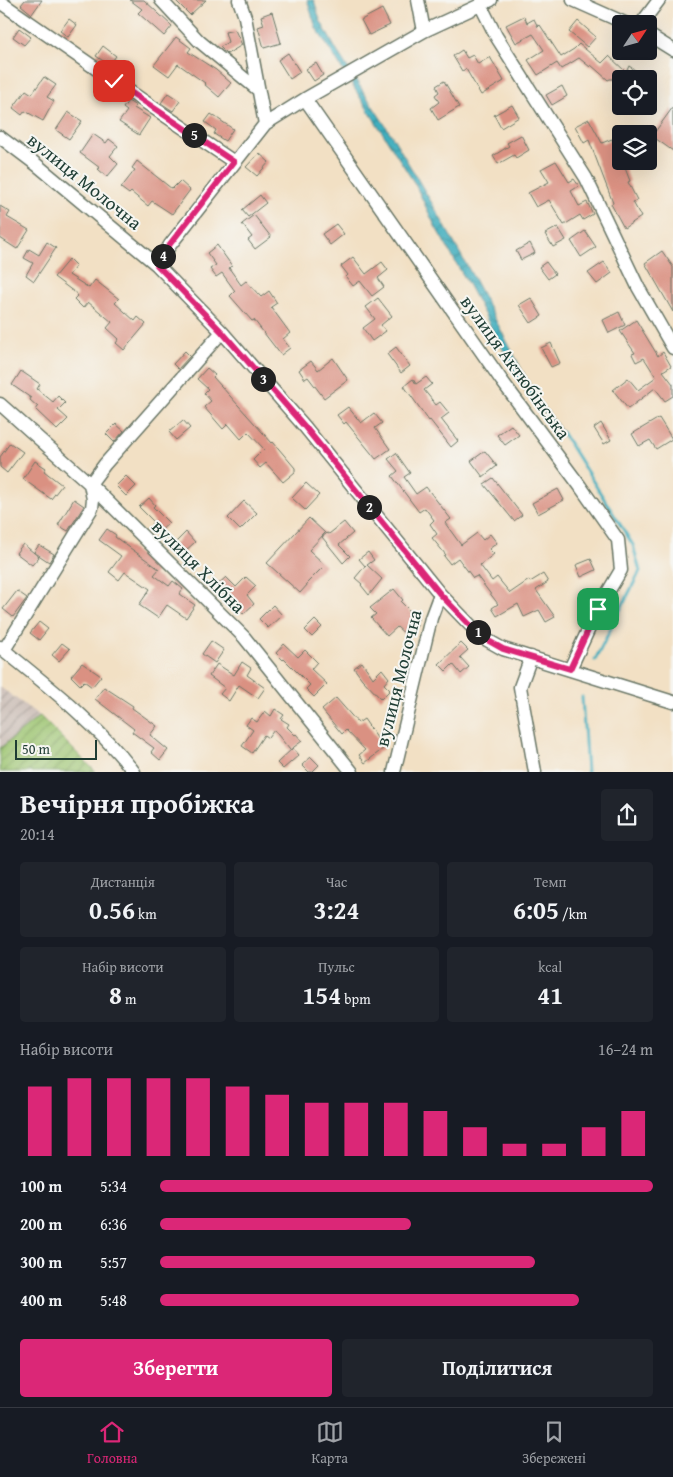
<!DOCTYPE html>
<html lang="uk">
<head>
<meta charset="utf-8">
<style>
  body { margin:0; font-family:"Gentium Book Plus",serif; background:#20242c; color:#f1f3f6; height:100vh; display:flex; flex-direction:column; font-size:19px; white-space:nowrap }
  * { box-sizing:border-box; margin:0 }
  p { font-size:16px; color:#9ea1a6 }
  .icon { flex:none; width:28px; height:28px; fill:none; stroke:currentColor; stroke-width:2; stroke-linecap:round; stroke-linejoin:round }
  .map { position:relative; height:772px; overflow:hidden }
  .drawer { display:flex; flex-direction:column; background:#171b24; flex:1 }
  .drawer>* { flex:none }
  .needle { width:32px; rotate:54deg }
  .buttons { position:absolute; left:612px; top:15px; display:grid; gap:10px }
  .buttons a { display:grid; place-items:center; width:45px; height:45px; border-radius:5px; background:#171b24; box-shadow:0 5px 20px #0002; font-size:25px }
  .scale { position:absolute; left:15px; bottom:12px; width:82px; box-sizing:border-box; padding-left:5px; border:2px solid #1f3d34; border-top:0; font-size:14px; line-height:18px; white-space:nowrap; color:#1f3d34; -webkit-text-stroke:4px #f6f6f2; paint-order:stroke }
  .pin { position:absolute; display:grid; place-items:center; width:42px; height:42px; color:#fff; margin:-21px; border-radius:10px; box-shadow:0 2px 8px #0006 }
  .km { position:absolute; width:25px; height:25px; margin:-12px; border-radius:50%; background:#222; color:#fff; font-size:14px; line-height:25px; text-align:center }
  .round { display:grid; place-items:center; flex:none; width:52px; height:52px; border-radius:5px; background:#20242c }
  .headline { display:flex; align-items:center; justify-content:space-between; height:85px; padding:0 20px }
  h1 { font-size:28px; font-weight:700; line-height:38px }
  .figures { display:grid; grid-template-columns:repeat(3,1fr); gap:8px; height:85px; padding:5px 20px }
  .figures div { display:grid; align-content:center; border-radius:5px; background:#20242c; text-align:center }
  .figures b { font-size:25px; font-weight:700 }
  .figures small { font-size:14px; font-weight:400 }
  .figures p { font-size:14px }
  .chart { height:140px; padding:10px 20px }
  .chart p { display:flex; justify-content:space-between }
  .chart svg { width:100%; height:90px; margin-top:5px; stroke:#db2777; stroke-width:6 }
  .primary-button { display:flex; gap:10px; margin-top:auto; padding:10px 20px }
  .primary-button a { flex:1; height:58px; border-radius:5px; background:#db2777; color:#fff; font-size:20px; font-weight:700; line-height:58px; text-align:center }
  .primary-button a+a { background:#20242c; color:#f1f3f6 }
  ul { padding:0 20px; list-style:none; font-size:16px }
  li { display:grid; grid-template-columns:80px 60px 1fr; align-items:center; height:38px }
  li i { height:12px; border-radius:6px; background:#db2777 }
  .tabs { display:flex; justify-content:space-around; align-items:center; height:70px; border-top:1px solid #363941; background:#171b24; font-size:14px; color:#9ea1a6 }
  .tabs a { display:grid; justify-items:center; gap:2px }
  .tabs .selected { color:#db2777 }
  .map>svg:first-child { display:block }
  .industrial { fill:url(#industrial-furrows) }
  .garden { fill:url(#garden-furrows); stroke:#5e8052 }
  .water { fill:url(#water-waves); stroke:#2f7578 }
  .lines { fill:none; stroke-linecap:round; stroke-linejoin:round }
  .stream { stroke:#3fadbd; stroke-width:3 }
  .building { fill:#da9182 }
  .street-casing { stroke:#697666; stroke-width:15 }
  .street { stroke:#fff; stroke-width:12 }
  .route-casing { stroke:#fff; stroke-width:10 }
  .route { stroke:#db2777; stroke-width:6 }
  .labels { text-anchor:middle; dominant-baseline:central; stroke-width:4; stroke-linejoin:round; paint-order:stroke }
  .street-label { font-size:19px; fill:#1f3d34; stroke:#f6f6f2 }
</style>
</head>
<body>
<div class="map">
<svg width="673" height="772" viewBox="0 0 673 772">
  <defs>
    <pattern id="industrial-furrows" width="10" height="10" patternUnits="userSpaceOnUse" patternTransform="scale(1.25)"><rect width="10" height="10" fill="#cec1ba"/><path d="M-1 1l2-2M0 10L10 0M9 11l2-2" fill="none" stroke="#a79e98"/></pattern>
    <pattern id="garden-furrows" width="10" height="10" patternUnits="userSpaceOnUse" patternTransform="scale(1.25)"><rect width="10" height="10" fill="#9cc470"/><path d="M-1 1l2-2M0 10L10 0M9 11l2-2" fill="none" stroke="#7fa05d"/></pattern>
    <pattern id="water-waves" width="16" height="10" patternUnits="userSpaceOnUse" patternTransform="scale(1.25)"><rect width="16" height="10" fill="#3fadbd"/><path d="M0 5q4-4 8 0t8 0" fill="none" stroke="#348e9a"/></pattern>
  </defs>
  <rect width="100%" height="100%" fill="#f6f6f2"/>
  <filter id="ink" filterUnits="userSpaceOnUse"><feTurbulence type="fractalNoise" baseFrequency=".02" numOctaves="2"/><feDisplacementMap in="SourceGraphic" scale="10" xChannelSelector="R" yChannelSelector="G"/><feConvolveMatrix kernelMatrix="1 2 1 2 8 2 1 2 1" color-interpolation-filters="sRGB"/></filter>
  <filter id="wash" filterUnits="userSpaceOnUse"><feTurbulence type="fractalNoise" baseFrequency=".0096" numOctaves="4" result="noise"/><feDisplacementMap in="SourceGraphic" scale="20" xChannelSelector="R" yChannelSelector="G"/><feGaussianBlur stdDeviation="1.12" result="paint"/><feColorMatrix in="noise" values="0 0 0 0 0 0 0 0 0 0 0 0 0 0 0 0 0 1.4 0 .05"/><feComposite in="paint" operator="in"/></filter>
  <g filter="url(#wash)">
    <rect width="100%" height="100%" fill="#f2e0c4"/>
    <path class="industrial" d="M0,687L40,716L0,748Z"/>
    <path class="garden" d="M40,716L96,772H0V748Z"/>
    <path class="water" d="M307,0H314L320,20L337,51L391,134L436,210L471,273L534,393L562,432L550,420L524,389L468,284L435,226L415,184L316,28Z"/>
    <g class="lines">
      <path class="stream" d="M562,432L633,545L640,571L595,660
        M582,697L587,772"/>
    </g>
    <g id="blocks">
      <path class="building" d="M25,0H42L32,14L21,5Z
        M130,0H144L172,26L164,36L138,13L142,9Z
        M175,0H206L190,15Z
        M382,9L390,25L369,35L361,20Z
        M272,12L281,43L264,48L258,27L264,25L261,16Z
        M524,16L527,23L534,19L538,27L540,25L561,57L574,49L579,44L602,63L609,56L626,72L629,66L648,79H610L608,80L591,65L590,67L579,58L561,69L557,63L538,75L528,60L544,50L533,34L516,43L506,25Z
        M69,19L77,25L68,37L60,31Z
        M578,21L596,37L587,47L569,32Z
        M19,28L31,37L24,45L13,37Z
        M235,30L242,45L227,54L220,47L228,42L225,32Z
        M176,37L191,48L188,52L216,70L231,83L219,97L204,84L205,83L178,64L169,76L154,65Z
        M103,46L116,56L109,65L96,56Z
        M462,50L467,58L473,55L478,64L490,57L504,81L481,95L466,69L462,71L453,56Z
        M288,53L300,72L290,79L278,60Z
        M316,63L323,75L314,81L306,69Z
        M44,77L56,85L47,97L54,101L43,121L25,111L22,115L13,108L26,90L32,94Z
        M444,81L459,107L438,120L431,108L439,102L435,95L439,92L436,86Z
        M562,86L567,96L552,105L546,95Z
        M168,93L180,101L173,111L161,103Z
        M128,101L136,106L134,108L150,118L139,135L119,122L127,111L123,108Z
        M512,105L519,117L501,128L494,115Z
        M673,107V151L652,136Z
        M68,112L82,121L69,139L56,130Z
        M211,114L233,129L225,141L214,134L216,130L205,122Z
        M589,119L602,143L612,139L623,169L625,168L630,181L628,182L637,200L633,202L641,217L624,228L611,204L613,203L589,140L584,143L575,126Z
        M93,134L106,143L109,139L118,146L110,156L118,164L107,177L98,169L100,168L80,153Z
        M521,135L529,150L516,158L514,155L498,164L493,156L509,146L507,143Z
        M259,153L269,162L257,176L246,167Z
        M137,161L172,189L180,181L190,190L172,214L152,201L148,206L131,192L129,194L121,188L135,170L132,168Z
        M556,161L569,182L574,179L579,186L571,191L579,206L587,202L593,214L583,220L580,215L564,225L549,200L536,207L528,193L549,182L541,169Z
        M260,195L266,203L248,217L242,210Z
        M0,206L10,212L7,217L29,230L17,249L0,238Z
        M254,215L271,237L255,249L248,240L252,237L242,224Z
        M336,224L344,234L330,245L322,234Z
        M558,227L566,240L553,247L545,234Z
        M585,231L596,247L581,257L571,241Z
        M47,242L56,248L34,281L26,275L33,263L24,258L29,249L39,255Z
        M530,243L535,253L521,260L516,251Z
        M217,245L232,266L229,268L241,285L246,281L261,297L269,291L277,303L271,307L290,333L283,339L290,348L281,355L254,320L252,321L230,296L235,291L222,273L216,277L210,269L216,265L207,253Z
        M662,251L673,267V312L645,263Z
        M353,257L366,274L382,262L388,270L378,278L384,287L372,296L360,281L353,286L346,277L348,275L341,266Z
        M69,259L76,266L69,275L89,288L95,280L119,299L115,303L135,321L138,317L146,324L124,350L116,343L119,339L107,328L112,322L88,302L83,308L74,299L78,295L54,277Z
        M546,262L555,274L548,279L539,267Z
        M604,262L612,273L597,284L588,273Z
        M378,298L392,316L381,325L386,331L372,341L363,328L375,319L366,307Z
        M531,298L542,316L531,323L519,305Z
        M619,312L625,325L609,333L603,320Z
        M636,320L658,356L663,352L671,366L663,371L673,384V396L665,401L655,388L628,409L613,390L628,378L638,390L656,377L644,358L636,362L632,354L635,353L620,331Z
        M551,343L560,363L551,367L541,348Z
        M396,347L410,366L401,373L387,354Z
        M185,351L190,356L178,369L173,364Z
        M333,358L348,380L324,398L308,377L305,379L299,370L311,361L318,370Z
        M207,368L215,375L213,377L272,443L273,442L295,468V472L283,482L266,463L260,468L253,460L264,449L248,432L241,439L228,424L223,429L204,407L211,401L204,393L208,389L197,379Z
        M21,371L40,384L37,389L53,402L58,396L65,403L58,410L68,419L57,430L36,410L38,407L30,400L31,398L12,385Z
        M426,377L432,384L424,390L436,405L440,402L449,413L441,419L458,441L451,447L430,420L429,421L404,386L413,379L416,384Z
        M348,407L361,423L374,413L382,423L375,428L390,449L376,459L346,422L344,424L337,415Z
        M659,418L672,439L656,449L650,440L639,446L632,434Z
        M183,420L190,428L176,440L169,432Z
        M601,423L611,440L604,444L594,428Z
        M116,424L124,431L114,442L106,434Z
        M511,425L519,435L505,445L497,435Z
        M10,443L23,452L7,473L0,467V457Z
        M485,451L497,466L483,477L471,461Z
        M396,453L410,473L404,477L416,494L426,487L451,519L445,523L461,545L477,533L483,540L490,534L497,543L489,549L494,554L480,565L492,581L497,577L510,593L529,580L530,582L543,574L548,582L536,590L555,617L546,622L539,610L524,617L518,604L497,616L492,608L498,604L477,576L473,578L458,558L450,564L444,556L446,555L432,538L437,534L430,524L434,520L425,508L419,512L392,476L398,471L388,459Z
        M35,461L46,468L44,471L62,485L51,499L23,479Z
        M126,476L136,486L126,496L116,486Z
        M493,478L522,515L514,521L484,484Z
        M306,483L319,495L305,510L292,498Z
        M558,489L564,500L538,514L532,503Z
        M149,498L155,505L153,507L169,523L159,532L151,524L154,522L139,507Z
        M74,499L84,506L68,531L58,525Z
        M244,501L257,513L240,530L228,518Z
        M309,518L325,533L309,550L325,565L307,583L308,584L300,593L267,563Z
        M344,522L353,533L339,545L350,556L343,563L322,537L327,533L329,534Z
        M107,529L116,535L115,537L159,569L154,575L169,586L173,581L183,589L179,594L195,605L186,618L167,605L158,618L139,605L150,589L125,572L119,580L109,572L121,556L99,540Z
        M186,532L195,542L182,554L173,545Z
        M23,544L39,557L32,565L16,553Z
        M39,545L54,554L49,562L34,552Z
        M368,552L374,560L367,565L382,579L369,595L361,585L362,584L355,578L366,565L365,566L359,559Z
        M591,559L596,570L581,577L576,565Z
        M226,577L236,587L246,577L256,586L247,595L254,604L243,614L216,586Z
        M394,589L403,600L401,602L421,622L407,636L397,627L387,636L371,618L376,614L370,608Z
        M17,591L27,598L13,617L3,609Z
        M273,605L282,615L268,628L259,619Z
        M315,620L322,627L312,637L305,630Z
        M39,622L48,629L39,640L30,633Z
        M211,641L224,650L215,663L202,654Z
        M62,643L70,649L59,661L52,655Z
        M461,643L468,650L460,657L469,667L461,674L453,664L446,671L439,664Z
        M284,644L298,657L305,650L317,662L311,669L327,684L314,697L306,689L310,685L284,659L283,660L276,653Z
        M242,662L251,668L247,675L265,688L258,698L239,685L229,701L220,694L225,688L209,676L217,664L234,675Z
        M362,662L373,678L382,669L389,678L384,684L390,690L381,699L362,679L354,668Z
        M82,663L101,676L92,687L84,681L80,685L71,676Z
        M104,687L133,706L132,708L157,726L150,735L168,750L160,760L151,752L154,748L132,732L134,729L95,699Z
        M336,698L358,723L364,719L384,748L365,763L359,755L365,750L346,730L342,734L322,710Z
        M275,709L284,715L281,719L289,724L287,727L295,735L296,734L302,741L290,750L274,730L268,738L264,735L252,753L242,746L253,730L246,725L251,718L257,722L265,711L271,716Z
        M293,748L299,755L283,769L277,763Z
        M311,757L319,765L312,772H309L302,765Z"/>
    </g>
  </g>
  <g filter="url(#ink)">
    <use href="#blocks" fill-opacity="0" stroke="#697666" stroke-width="1"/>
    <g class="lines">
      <defs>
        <path id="street" d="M161,0L199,41L257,89
          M239,0L245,17L265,124
          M418,0L424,31
          M573,0L627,24
          M0,2L114,81L234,162
          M480,4L496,36L586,178L638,287L673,348
          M641,24L659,0
          M649,35L673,50
          M305,99L502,381L580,486L618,540L621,570L598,609L570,669
          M0,137L37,165L157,265L222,332L305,427L440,594L474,629L487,640L503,649L673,702
          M157,265L170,245L265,124L305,99L424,31L491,0
          M0,404L90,484L244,637L352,772
          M0,647C47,685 97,724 134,772
          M4,650L92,508L93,499L90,484L105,464L222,332
          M531,657L520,687L535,772
          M394,772L431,618L440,594"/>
      </defs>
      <use href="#street" class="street-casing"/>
      <use href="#street" class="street"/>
    </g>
  </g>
  <g class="lines" filter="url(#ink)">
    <defs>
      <path id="route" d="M114,81L234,162L170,244L157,265L222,332L305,427L440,594L474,629L487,640L503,649L570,669L598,609"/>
    </defs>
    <use href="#route" class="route-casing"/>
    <use href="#route" class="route"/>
  </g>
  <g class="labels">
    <g class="street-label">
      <text transform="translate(85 181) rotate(39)">вулиця Молочна</text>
      <text transform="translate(516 367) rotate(54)">вулиця Актюбінська</text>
      <text transform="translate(199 566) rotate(45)">вулиця Хлібна</text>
      <text transform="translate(398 678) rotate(-76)">вулиця Молочна</text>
    </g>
  </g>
</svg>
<div class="buttons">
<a><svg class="needle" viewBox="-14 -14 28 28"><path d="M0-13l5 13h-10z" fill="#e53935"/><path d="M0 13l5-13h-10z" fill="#9ea1a6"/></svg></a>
<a><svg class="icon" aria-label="locate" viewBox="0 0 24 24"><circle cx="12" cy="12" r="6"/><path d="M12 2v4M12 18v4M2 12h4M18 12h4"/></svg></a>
<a><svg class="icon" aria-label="layers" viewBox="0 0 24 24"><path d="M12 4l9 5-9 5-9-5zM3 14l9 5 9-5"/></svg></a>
</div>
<div class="scale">50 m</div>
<div class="pin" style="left:598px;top:609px;background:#1e9e55"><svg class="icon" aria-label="arrive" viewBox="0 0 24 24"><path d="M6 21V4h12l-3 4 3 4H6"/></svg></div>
<div class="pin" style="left:114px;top:81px;background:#d93025"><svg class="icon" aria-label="check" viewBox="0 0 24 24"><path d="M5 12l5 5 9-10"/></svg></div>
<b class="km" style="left:478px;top:632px">1</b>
<b class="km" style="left:369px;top:507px">2</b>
<b class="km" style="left:263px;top:379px">3</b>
<b class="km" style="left:163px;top:256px">4</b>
<b class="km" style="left:194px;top:135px">5</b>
</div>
<section class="drawer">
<div class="headline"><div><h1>Вечірня пробіжка</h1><p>20:14</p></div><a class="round"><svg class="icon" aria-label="share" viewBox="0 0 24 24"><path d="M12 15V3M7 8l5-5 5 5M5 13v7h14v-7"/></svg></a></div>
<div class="figures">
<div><p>Дистанція</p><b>0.56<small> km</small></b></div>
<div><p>Час</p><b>3:24</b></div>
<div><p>Темп</p><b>6:05<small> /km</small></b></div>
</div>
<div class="figures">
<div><p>Набір висоти</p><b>8<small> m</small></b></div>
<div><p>Пульс</p><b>154<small> bpm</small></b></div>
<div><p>kcal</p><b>41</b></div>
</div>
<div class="chart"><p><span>Набір висоти</span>16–24 m</p>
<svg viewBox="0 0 160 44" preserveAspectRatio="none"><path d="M5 44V10M15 44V6M25 44V6M35 44V6M45 44V6M55 44V10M65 44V14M75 44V18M85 44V18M95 44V18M105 44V22M115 44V30M125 44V38M135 44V38M145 44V30M155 44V22"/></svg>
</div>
<ul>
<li><b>100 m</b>5:34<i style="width:100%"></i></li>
<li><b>200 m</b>6:36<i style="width:51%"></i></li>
<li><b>300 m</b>5:57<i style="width:76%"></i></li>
<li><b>400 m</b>5:48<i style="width:85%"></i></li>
</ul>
<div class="primary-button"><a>Зберегти</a><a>Поділитися</a></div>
</section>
<nav class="tabs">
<a class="selected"><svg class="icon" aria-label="home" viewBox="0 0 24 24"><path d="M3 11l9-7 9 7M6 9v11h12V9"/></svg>Головна</a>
<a><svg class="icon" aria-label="map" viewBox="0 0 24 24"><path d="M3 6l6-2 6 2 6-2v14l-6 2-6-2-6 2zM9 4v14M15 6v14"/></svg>Карта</a>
<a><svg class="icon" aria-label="saved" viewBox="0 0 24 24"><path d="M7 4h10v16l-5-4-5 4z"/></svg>Збережені</a>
</nav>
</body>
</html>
